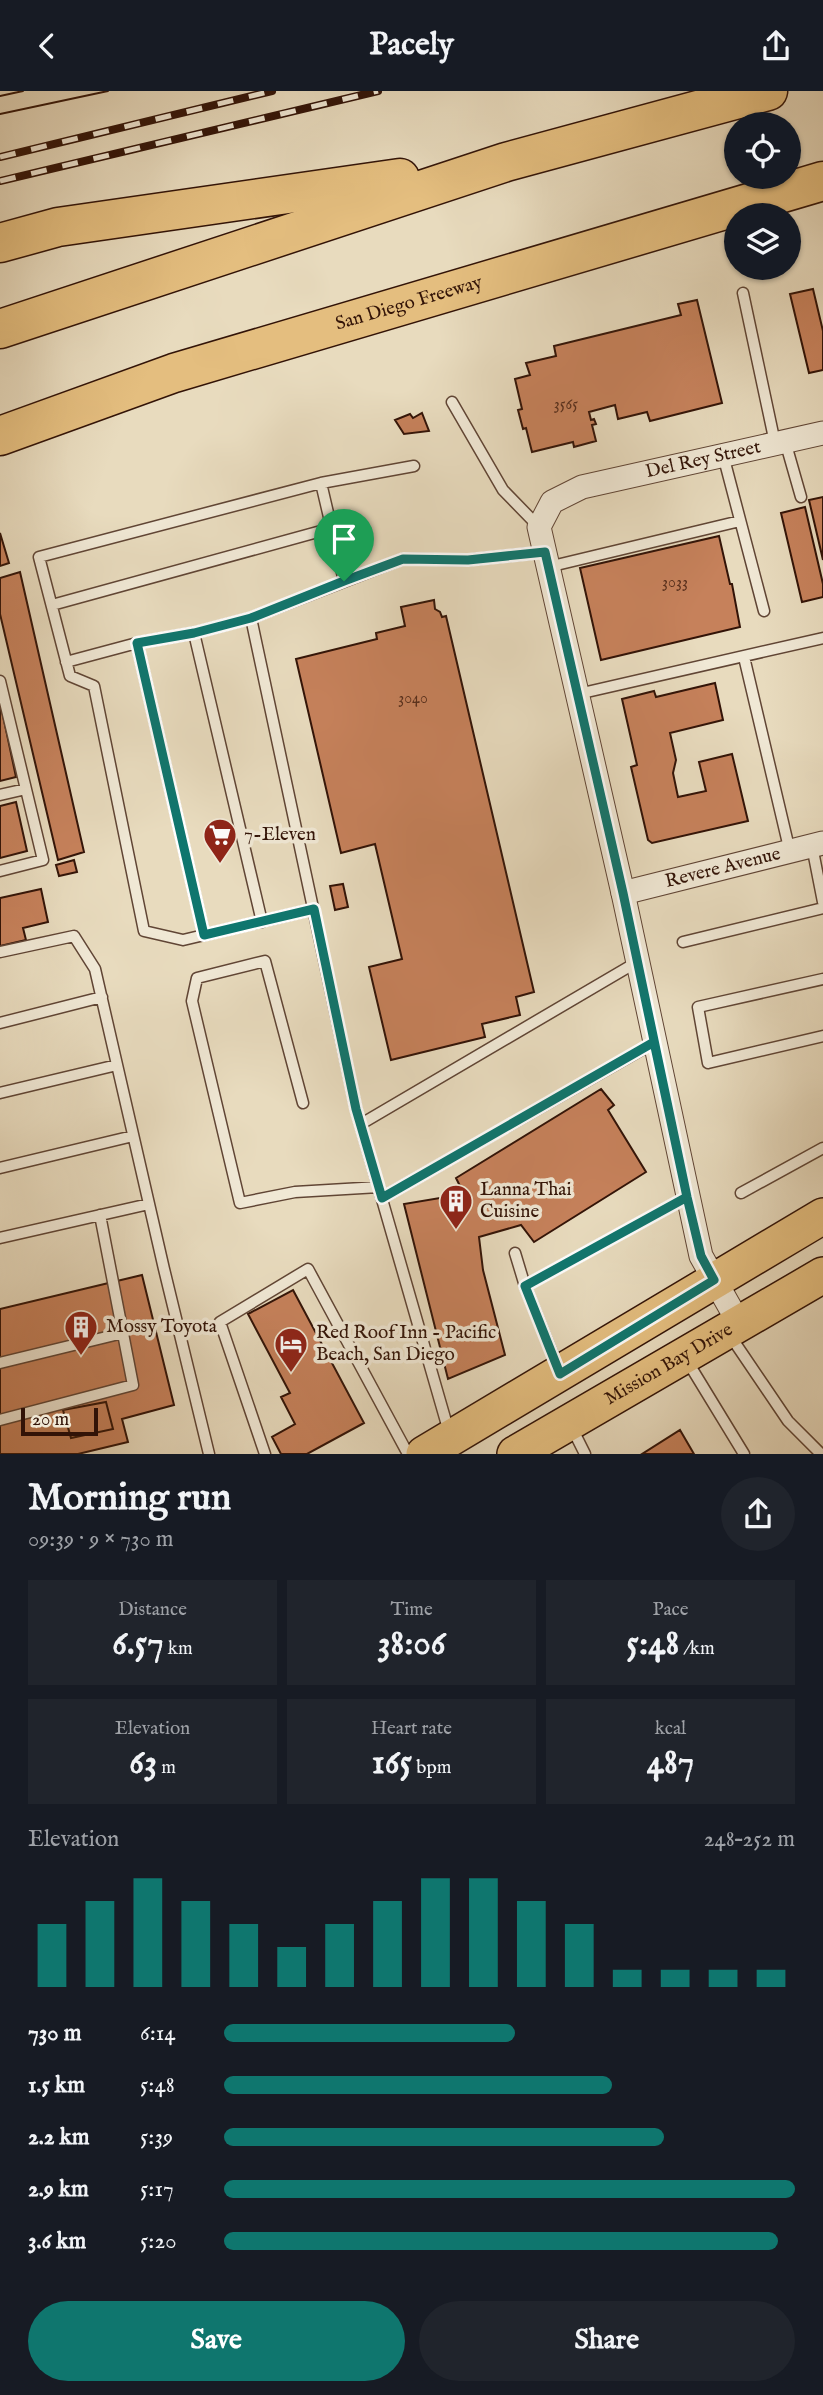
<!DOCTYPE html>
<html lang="en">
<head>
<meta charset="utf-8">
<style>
  body { margin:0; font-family:"IM FELL English",serif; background:#20242c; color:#f1f3f6; height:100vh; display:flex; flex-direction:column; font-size:26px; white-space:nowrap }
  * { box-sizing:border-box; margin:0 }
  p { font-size:23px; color:#9ea1a6 }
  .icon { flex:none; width:38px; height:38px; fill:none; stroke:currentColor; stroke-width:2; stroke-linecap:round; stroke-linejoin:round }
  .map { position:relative; height:1363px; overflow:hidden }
  .drawer { display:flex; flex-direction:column; background:#171b24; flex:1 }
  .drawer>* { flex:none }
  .buttons { position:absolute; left:724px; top:21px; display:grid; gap:14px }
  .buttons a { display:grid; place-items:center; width:77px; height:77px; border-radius:50%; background:#171b24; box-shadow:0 2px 5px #0004; font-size:35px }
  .scale { position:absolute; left:21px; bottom:18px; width:77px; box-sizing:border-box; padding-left:7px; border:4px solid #321307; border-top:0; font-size:19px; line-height:24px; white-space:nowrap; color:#321307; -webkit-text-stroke:5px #f0e8d5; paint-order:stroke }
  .pin { position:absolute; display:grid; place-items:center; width:60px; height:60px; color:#fff; margin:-72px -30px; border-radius:50% 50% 50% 0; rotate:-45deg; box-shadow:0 0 7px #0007 }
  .pin .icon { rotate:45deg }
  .round { display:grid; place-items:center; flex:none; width:74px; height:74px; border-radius:37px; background:#20242c }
  .summary { display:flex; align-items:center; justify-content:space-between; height:119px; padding:0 28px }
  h1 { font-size:38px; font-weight:800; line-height:52px }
  .stats { display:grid; grid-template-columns:repeat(3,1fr); gap:10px; height:119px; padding:7px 28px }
  .stats div { display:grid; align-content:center; border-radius:0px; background:#20242c; text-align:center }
  .stats b { font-size:35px; font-weight:800 }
  .stats small { font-size:19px; font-weight:400 }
  .stats p { font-size:19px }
  .chart { height:196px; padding:14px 28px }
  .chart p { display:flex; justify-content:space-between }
  .chart svg { width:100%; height:126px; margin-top:7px; stroke:#0f766e; stroke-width:6 }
  .action { display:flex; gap:14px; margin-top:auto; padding:14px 28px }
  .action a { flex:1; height:80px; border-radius:42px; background:#0f766e; color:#fff; font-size:28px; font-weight:800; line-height:80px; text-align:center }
  .action a+a { background:#20242c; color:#f1f3f6 }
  ul { padding:0 28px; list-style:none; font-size:23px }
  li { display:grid; grid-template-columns:112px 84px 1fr; align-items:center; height:52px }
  li i { height:18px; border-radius:9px; background:#0f766e }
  header { display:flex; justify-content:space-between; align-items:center; height:91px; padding:0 28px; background:#171b24; font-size:32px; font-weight:800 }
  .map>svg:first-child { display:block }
  .building { fill:#c6815b; stroke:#321307; stroke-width:2 }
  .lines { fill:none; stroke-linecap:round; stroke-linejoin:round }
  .service-casing { stroke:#604535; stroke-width:13 }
  .minor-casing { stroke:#604535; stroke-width:25 }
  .primary-casing { stroke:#321307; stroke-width:38 }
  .motorway-casing { stroke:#321307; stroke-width:41 }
  .service { stroke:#f0e8d5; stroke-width:10 }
  .minor { stroke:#f0e8d5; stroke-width:23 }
  .primary { stroke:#e4be7f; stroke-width:35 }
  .motorway { stroke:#e4be7f; stroke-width:38 }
  .tram { stroke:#321307; stroke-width:2 }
  .rail-casing { stroke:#321307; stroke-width:8 }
  .rail { stroke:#f0e8d5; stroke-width:5; stroke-dasharray:16; stroke-linecap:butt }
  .route-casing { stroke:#fff; stroke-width:14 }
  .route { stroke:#0f766e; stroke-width:9 }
  .labels { text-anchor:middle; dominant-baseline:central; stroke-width:7; stroke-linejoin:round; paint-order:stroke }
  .number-label { font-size:16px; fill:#572e1c }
  .street-label { font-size:19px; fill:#321307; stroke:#f0e8d5 }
  .poi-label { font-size:19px; fill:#321307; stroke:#f0e8d5; text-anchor:start }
</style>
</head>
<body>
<header><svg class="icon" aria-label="back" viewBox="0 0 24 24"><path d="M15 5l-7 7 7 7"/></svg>Pacely<svg class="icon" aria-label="share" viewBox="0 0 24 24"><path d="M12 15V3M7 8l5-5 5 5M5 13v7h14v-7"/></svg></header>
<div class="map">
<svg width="823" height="1363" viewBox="0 0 823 1363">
  <rect width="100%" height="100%" fill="#e8dbbe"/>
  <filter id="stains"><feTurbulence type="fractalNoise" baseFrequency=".00286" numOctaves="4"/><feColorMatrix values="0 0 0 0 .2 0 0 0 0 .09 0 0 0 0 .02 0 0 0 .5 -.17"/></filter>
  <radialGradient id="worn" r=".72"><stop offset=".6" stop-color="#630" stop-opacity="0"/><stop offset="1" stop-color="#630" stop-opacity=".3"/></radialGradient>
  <path class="building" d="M813,198L823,240V279L809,282L790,203Z
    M697,209L722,312L650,330L647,321L618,328L615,314L589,321L591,329L594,328L596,333L592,334L596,350L574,356L573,351L532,361L526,337L523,338L518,319L522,318L515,288L530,284L526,272L556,265L554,255L681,224L678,213Z
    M422,322L429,340L404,343L395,329L410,323L413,327Z
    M823,406V469L809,409Z
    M805,416L823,493V506L802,511L781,422Z
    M0,442L9,472L0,475Z
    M719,445L730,493H732L740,536L601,569L580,477Z
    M20,481L84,761L58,769L0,523V487Z
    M434,509L435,518L440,521L442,526L446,525L534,901L516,906L520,924L482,933L485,946L391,969L369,876L402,868L375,753L341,762L296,568L377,548L376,542L405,535L401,516Z
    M715,592L723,629L670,642L676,669L673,682L678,706L706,700L699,671L732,663L748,730L652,752L648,749L631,676L637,674L622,608L654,600L656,606Z
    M1,615L16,686L0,690V615Z
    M16,711L27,760L0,767V715Z
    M74,769L77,781L59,785L56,774Z
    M343,793L348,816L335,819L330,795Z
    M41,798L48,831L23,837L26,849L0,855V807Z
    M601,998L614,1014L608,1019L646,1081L534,1151L521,1134L479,1146L483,1179L505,1264L448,1288L404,1113L464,1103L456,1087Z
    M142,1184L174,1314L122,1328L128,1351L78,1363H0V1218Z
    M293,1199L364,1332L307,1363H281L272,1346L295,1333L281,1306L290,1302L248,1223Z
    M106,1311L113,1338L71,1347L63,1319Z
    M680,1339L694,1363H642Z"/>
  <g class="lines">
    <defs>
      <path id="service" d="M743,202L775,352
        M452,311L503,399L539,436
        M785,350L801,406
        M723,364L764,520
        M548,476L740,430
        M344,490L321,392L414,375
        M52,514L332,437
        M194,542L251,527
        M137,552L194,542L262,831
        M744,566L790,761
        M66,571L137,552L204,844
        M0,590L43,769L0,780
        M578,603L823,547
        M0,704L26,698
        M812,755L823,811
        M314,818L183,849L144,840L94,595L70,585L39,466L321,392
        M683,851L823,817
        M0,861L74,845L95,878L164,1178L209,1363
        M823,888L698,916L708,972L823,945
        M0,932L102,906
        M0,1002L117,974
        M303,1012L265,870L197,887L192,910L240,1112L295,1101L379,1096
        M361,1033L637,871
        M0,1077L133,1045
        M741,1102L823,1057
        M382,1107L655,951
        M0,1147L149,1113
        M515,1162L525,1195
        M729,1243L788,1330L821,1363
        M686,1268L744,1363
        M0,1272L123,1242
        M558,1277L525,1195L687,1106
        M0,1329L133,1294L100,1124
        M572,1337L585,1363
        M449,1341L356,1018L251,527L403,468L468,469L545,461
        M265,1363L220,1231L308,1178L408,1363"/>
      <g id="minor">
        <path id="s1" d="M623,802L823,752"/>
        <path id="s2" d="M740,1234L701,1165L623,802L539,436L552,411L582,396L823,342"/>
      </g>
      <g id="primary">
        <path d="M424,1363L823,1125"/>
        <path id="s3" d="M515,1363L823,1184"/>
      </g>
      <g id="motorway">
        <path d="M0,152L58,136L400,87"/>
        <path d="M0,238L506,71L768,0"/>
        <path id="s4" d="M0,345L174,282L823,90"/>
      </g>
    </defs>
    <use href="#service" class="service-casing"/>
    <use href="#minor" class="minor-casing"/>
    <use href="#primary" class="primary-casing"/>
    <use href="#motorway" class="motorway-casing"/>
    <use href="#service" class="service"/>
    <use href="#minor" class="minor"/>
    <use href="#primary" class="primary"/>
    <use href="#motorway" class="motorway"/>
    <path class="tram" d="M0,5L23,0
      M0,23L108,0"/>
    <defs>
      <path id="rail" d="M0,66L272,0
        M0,90L378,0"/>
    </defs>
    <use href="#rail" class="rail-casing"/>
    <use href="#rail" class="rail"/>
  </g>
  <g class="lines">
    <defs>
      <path id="route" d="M344,490L251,527L194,542L137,552L204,844L314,818L356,1018L382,1107L654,951L687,1106L525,1195L560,1283L714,1189L701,1165L687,1106L623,802L545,461L468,469L403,468L344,490"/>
    </defs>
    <use href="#route" class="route-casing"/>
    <use href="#route" class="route"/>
  </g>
  <defs>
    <symbol id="supermarket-pin" viewBox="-11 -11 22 30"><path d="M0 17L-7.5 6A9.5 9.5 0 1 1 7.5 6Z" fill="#8f2418" stroke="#f0e8d5"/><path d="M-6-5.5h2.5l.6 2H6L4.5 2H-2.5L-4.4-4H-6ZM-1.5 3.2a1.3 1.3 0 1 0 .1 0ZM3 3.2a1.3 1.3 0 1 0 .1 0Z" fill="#fff"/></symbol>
    <symbol id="building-pin" viewBox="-11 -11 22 30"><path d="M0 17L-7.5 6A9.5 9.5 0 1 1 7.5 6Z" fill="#8f2418" stroke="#f0e8d5"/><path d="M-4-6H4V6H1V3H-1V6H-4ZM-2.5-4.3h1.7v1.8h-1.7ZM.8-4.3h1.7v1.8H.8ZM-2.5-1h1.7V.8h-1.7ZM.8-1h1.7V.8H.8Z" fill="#fff"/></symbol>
    <symbol id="hotel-pin" viewBox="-11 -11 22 30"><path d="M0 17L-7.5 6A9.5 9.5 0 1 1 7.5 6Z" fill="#8f2418" stroke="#f0e8d5"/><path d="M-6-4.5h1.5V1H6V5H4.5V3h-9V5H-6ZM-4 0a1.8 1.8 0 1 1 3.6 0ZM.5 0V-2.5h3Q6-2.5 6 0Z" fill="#fff"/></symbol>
  </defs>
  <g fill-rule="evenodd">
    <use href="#supermarket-pin" x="201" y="725" width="38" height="52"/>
    <use href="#building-pin" x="437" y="1091" width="38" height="52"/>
    <use href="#building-pin" x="62" y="1217" width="38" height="52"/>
    <use href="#hotel-pin" x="272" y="1234" width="38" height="52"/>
  </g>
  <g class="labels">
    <g class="number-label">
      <text x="566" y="314">3565</text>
      <text x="675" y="492">3033</text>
      <text x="413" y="608">3040</text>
    </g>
    <g class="street-label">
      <text stroke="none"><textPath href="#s4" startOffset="430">San Diego Freeway</textPath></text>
      <text stroke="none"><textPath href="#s2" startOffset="1012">Del Rey Street</textPath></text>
      <text stroke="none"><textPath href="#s1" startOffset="103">Revere Avenue</textPath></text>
      <text stroke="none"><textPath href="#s3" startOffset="178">Mission Bay Drive</textPath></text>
    </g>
    <g class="poi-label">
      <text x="244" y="744">7-Eleven</text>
      <text x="480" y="1099">Lanna Thai<tspan x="480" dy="22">Cuisine</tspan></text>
      <text x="106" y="1236">Mossy Toyota</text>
      <text x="316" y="1242">Red Roof Inn - Pacific<tspan x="316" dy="22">Beach, San Diego</tspan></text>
    </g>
  </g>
  <rect width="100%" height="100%" filter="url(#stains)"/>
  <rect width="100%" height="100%" fill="url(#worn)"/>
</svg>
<div class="buttons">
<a><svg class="icon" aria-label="locate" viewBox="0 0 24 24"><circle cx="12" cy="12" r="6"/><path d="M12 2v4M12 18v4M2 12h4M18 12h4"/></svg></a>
<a><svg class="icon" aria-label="layers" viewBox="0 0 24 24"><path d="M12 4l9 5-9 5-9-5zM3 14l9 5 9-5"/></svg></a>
</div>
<div class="scale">20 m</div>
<div class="pin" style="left:344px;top:490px;background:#1e9e55"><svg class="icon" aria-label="arrive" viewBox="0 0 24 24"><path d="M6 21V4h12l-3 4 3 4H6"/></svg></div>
</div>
<section class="drawer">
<div class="summary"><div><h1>Morning run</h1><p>09:39 · 9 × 730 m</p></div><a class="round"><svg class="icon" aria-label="share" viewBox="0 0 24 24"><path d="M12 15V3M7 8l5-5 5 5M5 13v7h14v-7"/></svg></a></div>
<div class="stats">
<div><p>Distance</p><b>6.57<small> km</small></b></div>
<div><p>Time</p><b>38:06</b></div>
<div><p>Pace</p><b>5:48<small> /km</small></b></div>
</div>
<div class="stats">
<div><p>Elevation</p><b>63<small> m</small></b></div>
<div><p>Heart rate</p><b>165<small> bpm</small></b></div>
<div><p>kcal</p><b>487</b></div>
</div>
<div class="chart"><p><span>Elevation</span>248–252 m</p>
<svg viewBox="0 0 160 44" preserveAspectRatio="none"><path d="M5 44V22M15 44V14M25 44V6M35 44V14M45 44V22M55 44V30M65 44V22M75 44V14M85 44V6M95 44V6M105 44V14M115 44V22M125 44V38M135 44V38M145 44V38M155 44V38"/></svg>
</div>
<ul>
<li><b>730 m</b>6:14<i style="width:51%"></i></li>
<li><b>1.5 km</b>5:48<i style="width:68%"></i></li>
<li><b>2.2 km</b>5:39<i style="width:77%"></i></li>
<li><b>2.9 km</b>5:17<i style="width:100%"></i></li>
<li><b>3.6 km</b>5:20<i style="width:97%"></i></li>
</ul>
<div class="action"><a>Save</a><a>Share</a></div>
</section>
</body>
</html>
